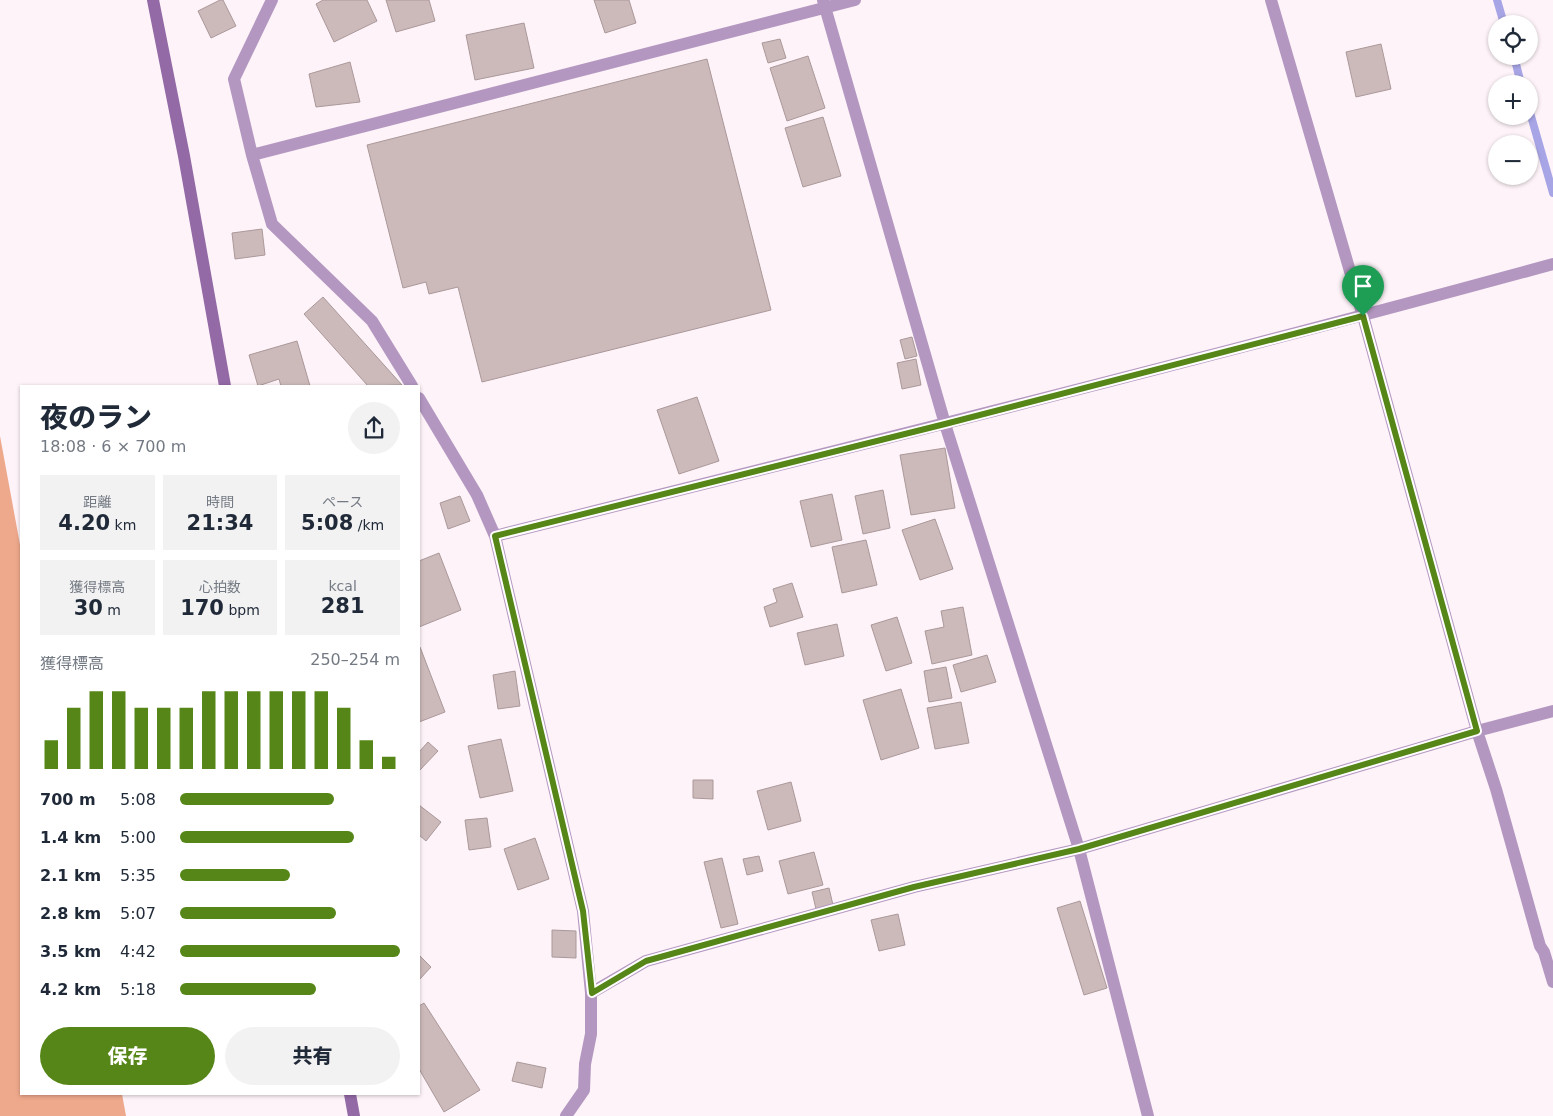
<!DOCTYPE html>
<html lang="ja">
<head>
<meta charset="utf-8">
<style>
  body { margin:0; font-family:"DejaVu Sans","Noto Sans JP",sans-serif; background:#f2f2f3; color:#1f2937; height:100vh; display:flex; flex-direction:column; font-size:19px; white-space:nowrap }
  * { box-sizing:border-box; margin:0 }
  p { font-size:16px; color:#747a83 }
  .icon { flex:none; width:28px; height:28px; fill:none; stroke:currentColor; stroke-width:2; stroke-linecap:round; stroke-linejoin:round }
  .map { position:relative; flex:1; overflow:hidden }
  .details { position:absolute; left:20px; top:385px; width:400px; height:710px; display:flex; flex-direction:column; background:#fff; border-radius:0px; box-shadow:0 1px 4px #0004 }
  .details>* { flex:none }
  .tools { position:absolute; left:1488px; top:15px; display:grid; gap:10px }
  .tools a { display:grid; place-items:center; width:50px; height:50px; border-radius:50%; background:#fff; box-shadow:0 1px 4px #0004; font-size:25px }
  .pin { position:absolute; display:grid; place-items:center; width:42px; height:42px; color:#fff; margin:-51px -21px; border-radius:50% 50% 50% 0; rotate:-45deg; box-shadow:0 0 5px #0007 }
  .pin .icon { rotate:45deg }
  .round { display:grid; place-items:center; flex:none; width:52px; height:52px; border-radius:26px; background:#f2f2f3 }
  .head { display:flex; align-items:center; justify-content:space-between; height:85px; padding:0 20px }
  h1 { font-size:28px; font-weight:800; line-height:38px }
  .stats { display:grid; grid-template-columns:repeat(3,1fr); gap:8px; height:85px; padding:5px 20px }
  .stats div { display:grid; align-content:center; border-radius:0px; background:#f2f2f3; text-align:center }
  .stats b { font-size:21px; font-weight:800 }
  .stats small { font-size:14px; font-weight:400 }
  .stats p { font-size:14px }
  .chart { height:140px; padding:10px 20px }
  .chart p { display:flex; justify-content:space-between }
  .chart svg { width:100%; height:90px; margin-top:5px; stroke:#578618; stroke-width:6 }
  .button { display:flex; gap:10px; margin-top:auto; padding:10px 20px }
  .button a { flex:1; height:58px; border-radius:30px; background:#578618; color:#fff; font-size:20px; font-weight:800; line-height:58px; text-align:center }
  .button a+a { background:#f2f2f3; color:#1f2937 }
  ul { padding:0 20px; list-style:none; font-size:16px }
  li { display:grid; grid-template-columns:80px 60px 1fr; align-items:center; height:38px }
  li i { height:12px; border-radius:6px; background:#578618 }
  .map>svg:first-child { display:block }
  .forest { fill:#eea88c }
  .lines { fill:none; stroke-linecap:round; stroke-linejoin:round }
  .stream { stroke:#a7a5e5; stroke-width:8 }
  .building { fill:#ccb9ba; stroke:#ab989a }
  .street { stroke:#b497c1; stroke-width:12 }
  .secondary { stroke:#9369a6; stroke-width:12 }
  .route-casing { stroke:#fff; stroke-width:10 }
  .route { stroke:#578618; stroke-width:6 }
</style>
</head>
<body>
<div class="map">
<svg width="1553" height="1116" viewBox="0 0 1553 1116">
  <rect width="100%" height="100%" fill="#fdf3f8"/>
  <path class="forest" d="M0,436L21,550V1094H122L126,1116H0Z"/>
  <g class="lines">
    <path class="stream" d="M1497,0L1504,24
      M1514,56L1521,84
      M1529,109L1553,193"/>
  </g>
  <path class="building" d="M220,0H223L236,26L211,38L198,11Z
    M323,0H367L377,21L334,42L316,4Z
    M386,0H429L435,21L396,32Z
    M594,0H629L636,23L605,33Z
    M524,23L534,68L475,80L466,35Z
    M780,39L786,58L768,63L762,43Z
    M1381,44L1391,89L1356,97L1346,52Z
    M808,56L825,108L787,121L770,68Z
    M707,59L771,310L482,382L458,287L429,294L426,282L403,288L367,145Z
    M350,62L360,102L316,107L309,74Z
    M823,117L841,176L803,187L785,128Z
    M262,229L265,255L235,259L232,233Z
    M323,297L402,385L368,386L304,314Z
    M912,337L917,356L905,359L900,340Z
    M297,341L310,386H281L279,379L258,386L249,355Z
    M916,359L921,385L902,389L897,363Z
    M697,397L719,461L679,474L657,410Z
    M945,448L955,508L911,515L900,455Z
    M883,490L890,528L863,534L855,496Z
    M832,494L842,540L811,547L800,501Z
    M460,496L470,521L448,529L440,503Z
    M935,519L953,569L920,580L902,530Z
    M866,540L877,585L842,593L832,547Z
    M439,553L461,610L419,627V561Z
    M792,583L803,617L770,627L764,607L777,602L773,589Z
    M963,607L972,655L932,664L925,631L944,627L941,611Z
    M897,617L912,663L886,671L871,625Z
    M837,624L844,656L805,665L797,633Z
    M420,647L445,712L419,722V648Z
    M987,655L996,682L961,692L953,665Z
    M946,667L952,698L929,702L924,671Z
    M515,671L520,706L498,709L493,675Z
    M901,689L919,748L881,760L863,700Z
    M961,702L969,743L935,749L927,708Z
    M501,739L513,791L480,798L468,746Z
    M428,742L438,751L419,771V752Z
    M693,780H713V799L693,798Z
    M791,782L801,821L768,830L757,791Z
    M419,805L441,822L426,841L419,835Z
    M487,818L491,847L469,850L465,820Z
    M535,838L549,879L518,890L504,849Z
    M814,852L823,885L788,894L779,861Z
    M759,856L763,871L747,875L743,859Z
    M722,858L738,924L721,928L704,862Z
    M829,888L833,905L816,909L812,892Z
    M1080,901L1107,988L1084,995L1057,908Z
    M898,914L905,945L879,951L871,920Z
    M552,930L576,931V958L552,957Z
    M419,955L431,967L419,980Z
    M424,1003L480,1090L444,1112L419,1069V1006Z
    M517,1062L546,1068L542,1088L512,1081Z"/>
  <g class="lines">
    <path class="street" d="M272,0L234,79L252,155L272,224L372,321L412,386
      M823,0L945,424L1079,849L1148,1116
      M1271,0L1363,316L1477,731L1496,789L1540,946L1544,952L1553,982
      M252,155L855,0
      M419,398L477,495L495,536L583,911L591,993V1034L585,1064L584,1090L566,1116
      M495,536C848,448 1202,360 1553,264
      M591,993L646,961L914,887L1079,849L1477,731L1553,711"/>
    <path class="secondary" d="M153,0L184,156L225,386
      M350,1094L354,1116"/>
  </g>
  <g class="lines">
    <defs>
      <path id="route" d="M1363,316L1477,731L1079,849L914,887L646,961L592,993L583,911L495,536L945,424Z"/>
    </defs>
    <use href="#route" class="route-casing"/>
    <use href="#route" class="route"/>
  </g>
</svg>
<div class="tools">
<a><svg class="icon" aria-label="locate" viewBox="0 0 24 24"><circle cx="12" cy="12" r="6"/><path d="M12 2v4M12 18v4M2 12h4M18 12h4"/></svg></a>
<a>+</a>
<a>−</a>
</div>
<div class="pin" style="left:1363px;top:316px;background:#1e9e55"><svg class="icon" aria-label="arrive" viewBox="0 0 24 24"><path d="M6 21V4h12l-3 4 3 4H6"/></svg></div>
<section class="details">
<div class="head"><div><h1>夜のラン</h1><p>18:08 · 6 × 700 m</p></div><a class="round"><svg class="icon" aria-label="share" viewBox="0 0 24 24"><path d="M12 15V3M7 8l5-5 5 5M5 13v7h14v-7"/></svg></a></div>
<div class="stats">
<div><p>距離</p><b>4.20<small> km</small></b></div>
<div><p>時間</p><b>21:34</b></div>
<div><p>ペース</p><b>5:08<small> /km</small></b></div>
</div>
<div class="stats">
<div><p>獲得標高</p><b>30<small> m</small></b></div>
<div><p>心拍数</p><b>170<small> bpm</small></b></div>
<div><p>kcal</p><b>281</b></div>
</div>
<div class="chart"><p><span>獲得標高</span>250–254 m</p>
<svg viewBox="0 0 160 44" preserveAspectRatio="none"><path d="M5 44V30M15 44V14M25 44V6M35 44V6M45 44V14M55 44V14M65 44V14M75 44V6M85 44V6M95 44V6M105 44V6M115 44V6M125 44V6M135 44V14M145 44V30M155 44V38"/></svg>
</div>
<ul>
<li><b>700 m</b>5:08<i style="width:70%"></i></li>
<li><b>1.4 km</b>5:00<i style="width:79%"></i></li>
<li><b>2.1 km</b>5:35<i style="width:50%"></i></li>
<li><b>2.8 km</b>5:07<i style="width:71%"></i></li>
<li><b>3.5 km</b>4:42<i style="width:100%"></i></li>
<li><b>4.2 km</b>5:18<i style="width:62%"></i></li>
</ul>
<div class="button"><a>保存</a><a>共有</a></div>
</section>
</div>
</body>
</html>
